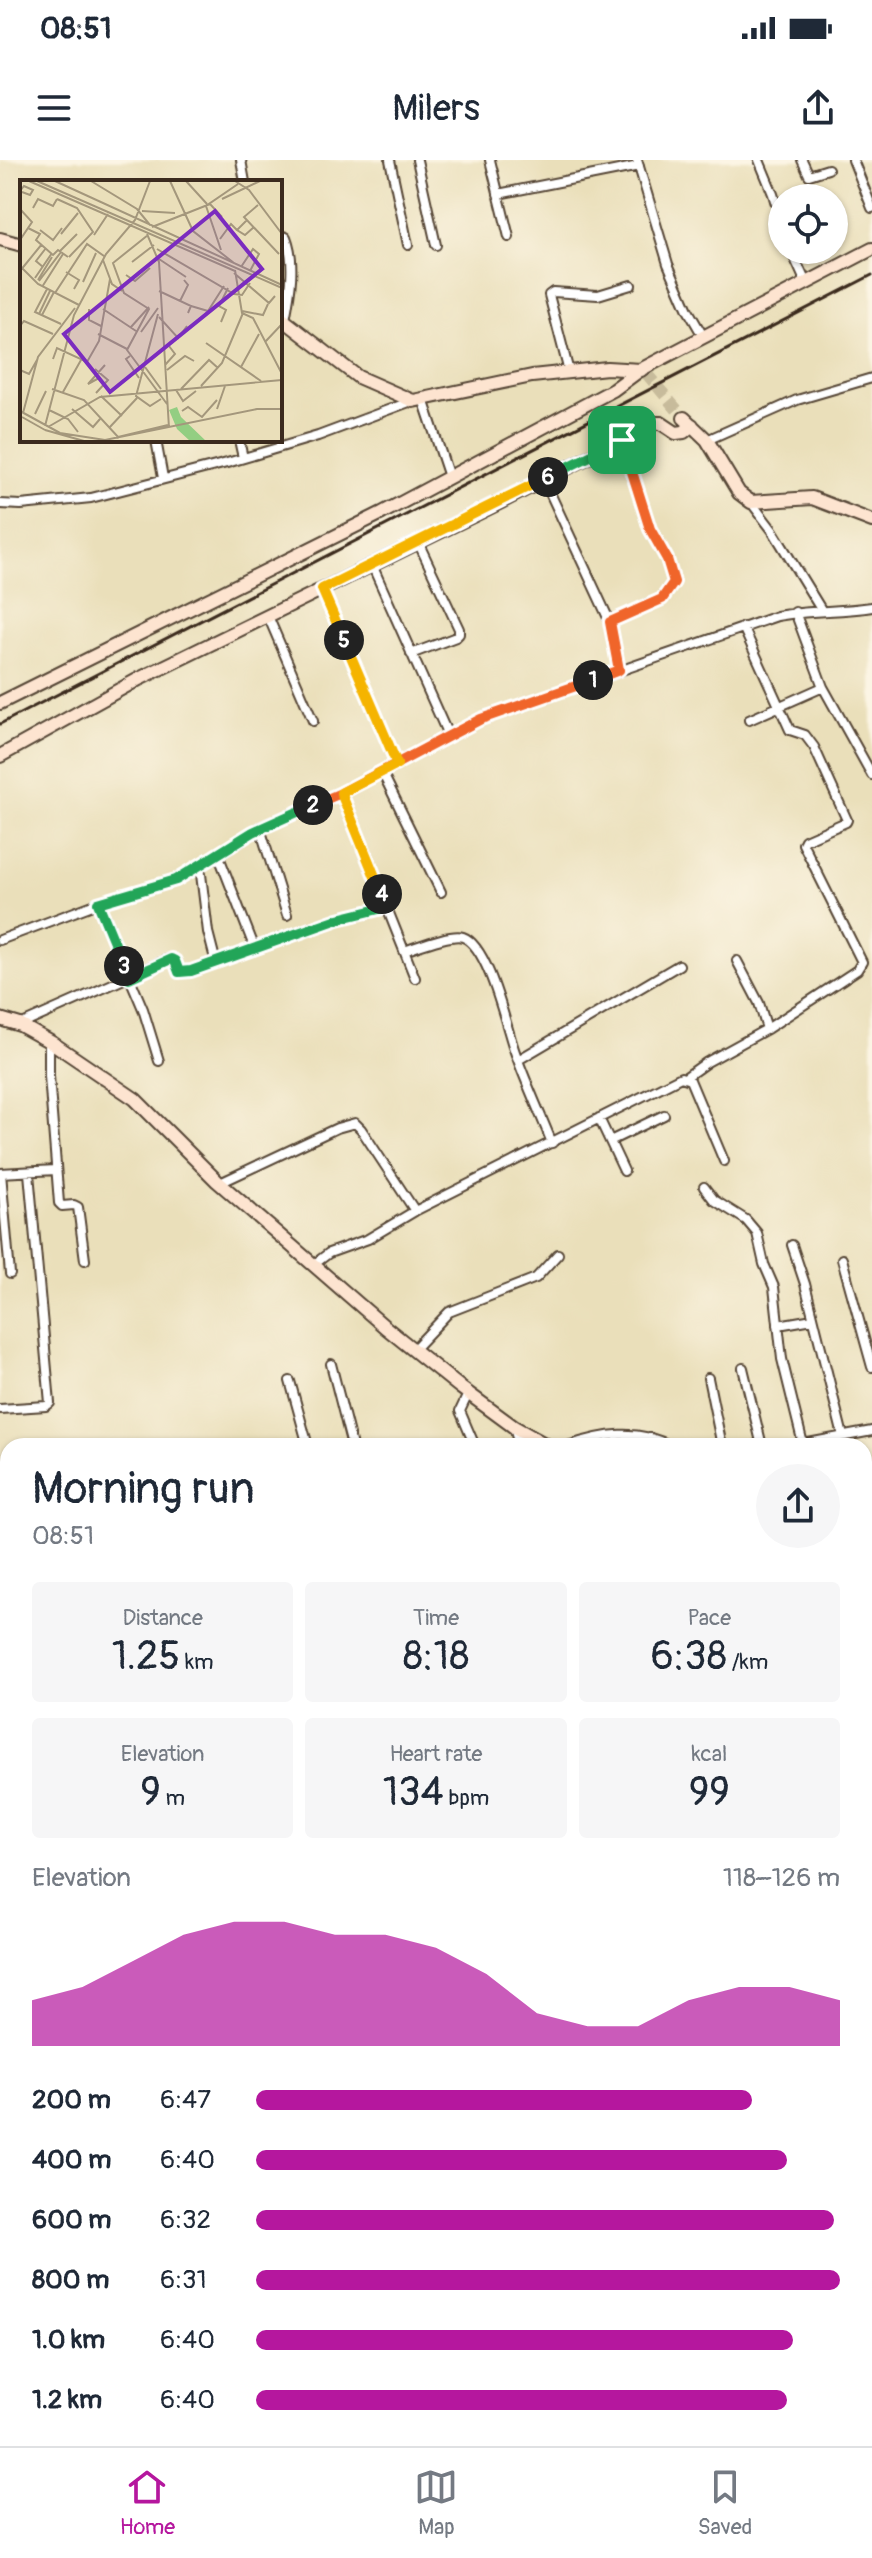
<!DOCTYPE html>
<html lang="en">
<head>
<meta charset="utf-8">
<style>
  body { margin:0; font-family:Pangolin,sans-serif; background:#f6f6f7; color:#1f2937; height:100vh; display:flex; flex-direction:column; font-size:30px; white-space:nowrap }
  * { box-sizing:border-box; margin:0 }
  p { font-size:26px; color:#747a83 }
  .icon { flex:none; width:44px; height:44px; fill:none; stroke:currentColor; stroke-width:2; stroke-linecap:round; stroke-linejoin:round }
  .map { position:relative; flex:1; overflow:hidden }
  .drawer { position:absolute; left:0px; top:1278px; width:872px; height:1008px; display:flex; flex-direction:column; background:#fff; border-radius:24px 24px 0 0; box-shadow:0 2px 6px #0004 }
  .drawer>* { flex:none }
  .buttons { position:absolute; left:768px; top:24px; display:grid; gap:16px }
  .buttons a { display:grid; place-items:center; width:80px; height:80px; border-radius:50%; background:#fff; box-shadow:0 2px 6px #0004; font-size:40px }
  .pin { position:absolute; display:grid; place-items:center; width:68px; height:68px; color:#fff; margin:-34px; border-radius:16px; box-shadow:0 4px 12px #0006 }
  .km { position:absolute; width:40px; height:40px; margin:-20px; border-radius:50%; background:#222; color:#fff; font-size:22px; line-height:40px; text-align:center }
  .round { display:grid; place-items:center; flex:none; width:84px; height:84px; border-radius:42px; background:#f6f6f7 }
  .head { display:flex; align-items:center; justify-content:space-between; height:136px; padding:0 32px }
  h1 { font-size:44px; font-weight:600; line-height:60px }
  .stats { display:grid; grid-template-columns:repeat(3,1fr); gap:12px; height:136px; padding:8px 32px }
  .stats div { display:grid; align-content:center; border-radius:8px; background:#f6f6f7; text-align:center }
  .stats b { font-size:40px; font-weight:600 }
  .stats small { font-size:22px; font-weight:400 }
  .stats p { font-size:22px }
  .chart { height:224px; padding:16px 32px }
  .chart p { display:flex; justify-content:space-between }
  .chart svg { width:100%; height:144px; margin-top:8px; fill:#b5179e; opacity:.7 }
  ul { padding:0 32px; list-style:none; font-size:26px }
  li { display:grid; grid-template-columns:128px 96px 1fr; align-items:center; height:60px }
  li i { height:20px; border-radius:10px; background:#b5179e }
  .status { display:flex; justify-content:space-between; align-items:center; height:56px; padding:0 40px; background:#fff; direction:ltr }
  .status svg { height:22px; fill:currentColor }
  header { display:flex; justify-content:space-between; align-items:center; height:104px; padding:0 32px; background:#fff; font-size:36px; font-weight:600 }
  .tabs { display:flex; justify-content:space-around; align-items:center; height:112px; border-top:2px solid #e0e1e3; background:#fff; font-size:22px; color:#747a83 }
  .tabs a { display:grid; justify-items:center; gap:4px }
  .tabs .current { color:#b5179e }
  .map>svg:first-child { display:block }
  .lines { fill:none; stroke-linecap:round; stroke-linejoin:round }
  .stream { stroke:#5cc9d2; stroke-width:3 }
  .secondary-tunnel { stroke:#c7bb9b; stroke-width:12; stroke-dasharray:12 6; stroke-linecap:butt }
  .street-casing { stroke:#554535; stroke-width:12 }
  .secondary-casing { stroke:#554535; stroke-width:16 }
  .street { stroke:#fff; stroke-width:8 }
  .secondary { stroke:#fde4d0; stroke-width:12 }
  .rail { stroke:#3b2a1e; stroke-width:3 }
  .split-1-casing { stroke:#fff; stroke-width:16 }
  .split-2-casing { stroke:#fff; stroke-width:16 }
  .split-3-casing { stroke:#fff; stroke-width:16 }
  .split-4-casing { stroke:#fff; stroke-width:16 }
  .split-5-casing { stroke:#fff; stroke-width:16 }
  .split-6-casing { stroke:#fff; stroke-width:16 }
  .split-7-casing { stroke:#fff; stroke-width:16 }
  .split-1 { stroke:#f0652b; stroke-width:10 }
  .split-2 { stroke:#f0652b; stroke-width:10 }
  .split-3 { stroke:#22a559; stroke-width:10 }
  .split-4 { stroke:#22a559; stroke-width:10 }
  .split-5 { stroke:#f5b400; stroke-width:10 }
  .split-6 { stroke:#f5b400; stroke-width:10 }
  .split-7 { stroke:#22a559; stroke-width:10 }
  .inset-road { fill:none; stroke:#a4977c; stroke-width:2 }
  .view { fill:#7b2cbf; fill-opacity:0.15; stroke:#7b2cbf; stroke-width:4 }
  .inset-edge { fill:none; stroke:#3b2a1e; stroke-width:4 }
</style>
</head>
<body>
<div class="status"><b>08:51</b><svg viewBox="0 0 49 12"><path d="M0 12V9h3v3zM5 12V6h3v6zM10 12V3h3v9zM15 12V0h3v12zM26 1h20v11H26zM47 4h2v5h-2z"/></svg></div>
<header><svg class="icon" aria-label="menu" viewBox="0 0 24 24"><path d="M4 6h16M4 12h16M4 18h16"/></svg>Milers<svg class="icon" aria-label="share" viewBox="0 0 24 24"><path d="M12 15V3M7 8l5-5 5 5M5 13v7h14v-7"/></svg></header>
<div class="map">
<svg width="872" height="2286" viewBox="0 0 872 2286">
  <rect width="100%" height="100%" fill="#fcf5e5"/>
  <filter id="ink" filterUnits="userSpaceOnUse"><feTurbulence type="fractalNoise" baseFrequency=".0125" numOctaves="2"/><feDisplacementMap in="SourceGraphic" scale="16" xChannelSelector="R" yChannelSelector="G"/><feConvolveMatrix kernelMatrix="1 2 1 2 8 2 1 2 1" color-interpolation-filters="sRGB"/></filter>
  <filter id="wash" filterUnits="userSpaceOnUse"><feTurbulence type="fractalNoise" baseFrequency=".006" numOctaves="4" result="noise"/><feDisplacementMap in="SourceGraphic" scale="32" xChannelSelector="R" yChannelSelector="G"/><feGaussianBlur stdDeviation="1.8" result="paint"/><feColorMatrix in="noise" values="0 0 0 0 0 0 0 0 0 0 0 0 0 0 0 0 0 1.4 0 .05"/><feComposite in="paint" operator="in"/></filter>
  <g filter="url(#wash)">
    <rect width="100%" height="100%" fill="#eadfba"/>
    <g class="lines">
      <path class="stream" d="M0,1407L8,1410
        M864,1874L872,1876"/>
    </g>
  </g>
  <g filter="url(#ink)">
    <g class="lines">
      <path class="secondary-tunnel" d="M646,213L684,258"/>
      <defs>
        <path id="street" d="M241,0L245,22
          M390,0L408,85
          M417,0L436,85
          M490,0L509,77
          M637,0L668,104L688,150L703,176
          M759,0L773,34L782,64
          M802,0L809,15L828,9
          M853,0L872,48
          M498,34L639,6
          M280,75L286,77C296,102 290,134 285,160
          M791,90L806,123
          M569,212L549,135L553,132L598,135L631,125
          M423,239L449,317
          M156,280L163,318
          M239,280L243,298
          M707,280L797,240L872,218
          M544,320L610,462L619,510
          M751,342L773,371L822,451
          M0,344L21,345L91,338L227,303L318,276L412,241
          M372,405L448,575
          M322,429L397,604
          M795,452L823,527L872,615
          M268,456L313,561
          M610,462L662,439L674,422L667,399L650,369L622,280
          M411,494L456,477L459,474V469L418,382
          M749,560L823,527
          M382,612L441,732
          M341,633L415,818
          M260,668L287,755
          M218,694L255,789
          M200,706L208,772L216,803
          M98,743L143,849L159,901
          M0,780L98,743L176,720L260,668L341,633L481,559L777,456C809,450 840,452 872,447
          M404,791C417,787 451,773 463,777C489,786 506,867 515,892C526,923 540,953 552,983
          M737,801L759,843L767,869
          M20,865L169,799L174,800L179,812L191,811L338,759L387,747
          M49,881V916L59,1043L62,1046L74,1045L78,1047L85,1100
          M518,900L679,805
          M686,917L707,902L767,869L857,810L862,802L803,684L805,680L846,662L847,660L814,587L805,575L790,570L743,467
          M599,958L624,1011
          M610,981L664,955
          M0,1013L56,1010
          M1,1013L10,1114
          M220,1023L337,968L355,963L361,969L415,1051
          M704,1027L714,1040L746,1060L757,1073L764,1104L774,1127L782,1199L803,1284
          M792,1085L805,1124L843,1276
          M842,1099L872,1207
          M313,1105L329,1093L368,1079L415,1051L681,917L690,920L724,1001
          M778,1165L813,1159
          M413,1190L449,1152L536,1118L558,1094
          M331,1204L352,1286
          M743,1208L762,1286
          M708,1218L722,1286
          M290,1221L308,1286
          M468,1234L460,1251L475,1286
          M0,1249L46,1246L50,1243L29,1013
          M514,1267L519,1286
          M568,1286C603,1274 637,1268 671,1286
          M792,1286L872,1271
          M872,1353L868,1358L872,1369
          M0,1402L8,1405
          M0,1441H8
          M0,1663L8,1673
          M864,1744L872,1752
          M864,1869L872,1871
          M0,1872L4,1873L8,1882
          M866,2106L868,1980L864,1929L872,1930
          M864,2140H872
          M864,2191H872
          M424,2278L428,2286
          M607,2278L608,2286
          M764,2278L765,2286
          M132,2286L147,2278
          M254,2286L258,2278"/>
        <path id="secondary" d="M0,79L22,85
          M280,157L358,217L413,241L532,216L607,208L641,210
          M684,258L707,280L739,333L751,342L812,338L872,361
          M0,543L382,353L613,230L640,210L872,89
          M0,596L139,519L501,342L655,263H661L676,273L684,272L692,265
          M0,859L20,865L54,884L135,939L217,1021L385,1167L461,1228L514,1267L548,1286
          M864,1510L872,1517
          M0,2176L8,2187
          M72,2278L77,2286"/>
      </defs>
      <use href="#street" class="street-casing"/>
      <use href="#secondary" class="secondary-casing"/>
      <use href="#street" class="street"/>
      <use href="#secondary" class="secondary"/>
      <path class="rail" d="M0,564L872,115"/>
    </g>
  </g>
  <g class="lines" filter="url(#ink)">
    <defs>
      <path id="split-1" d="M593,520L619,510L610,462L662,439L674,422L667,399L650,369L622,280"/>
      <path id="split-2" d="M313,645L341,633L481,559L593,520"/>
      <path id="split-3" d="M124,806L98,743L176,720L253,672L313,645"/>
      <path id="split-4" d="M124,806L129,818L171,799L175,801L179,812L191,811L338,759L387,747L382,734"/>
      <path id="split-5" d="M344,480L397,604L341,633L382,734"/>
      <path id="split-6" d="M344,480L322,429L548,317"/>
      <path id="split-7" d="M548,317L622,280"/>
    </defs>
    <use href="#split-1" class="split-1-casing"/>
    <use href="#split-2" class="split-2-casing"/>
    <use href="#split-3" class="split-3-casing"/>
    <use href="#split-4" class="split-4-casing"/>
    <use href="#split-5" class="split-5-casing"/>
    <use href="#split-6" class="split-6-casing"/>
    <use href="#split-7" class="split-7-casing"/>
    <use href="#split-1" class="split-1"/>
    <use href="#split-2" class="split-2"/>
    <use href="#split-3" class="split-3"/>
    <use href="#split-4" class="split-4"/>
    <use href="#split-5" class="split-5"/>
    <use href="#split-6" class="split-6"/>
    <use href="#split-7" class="split-7"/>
  </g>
  <g transform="translate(20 20)">
    <rect width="262" height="262" fill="#eadfba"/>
    <path d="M157,227L161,237L186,261H170L157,249L149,230Z" fill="#93ce82"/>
    <path class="inset-road" d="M9,1L215,91M17,1L262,108M35,1L262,105M71,1L117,29L130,45M150,1L173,51L214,83M166,1L187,24M215,1L229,10L262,54M0,11L4,6L13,10L10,15L2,12M37,19L57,28L73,52L49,77M202,19L240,1M238,25L224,37L259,74M13,28L18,19L33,26L37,19M0,29L12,42L0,60M122,31L155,33M227,40L217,50L225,55L234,47M132,47L190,24L202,37M8,48L20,54L16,60L33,75L38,70L48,77M20,50L33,60L42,48M41,54L58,33M127,54L139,82L149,248M74,55L88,34M128,55L93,83L104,113L129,129L107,170L147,224M200,59L211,44L217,50M137,69L214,114L222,115L230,103M201,70L186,26L218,4M40,71L57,54M139,79L166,97M83,80L92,104L102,111M112,82L134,65M0,86L18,104L59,125M23,87L16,81L26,68M221,87L233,69L239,74L230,91M215,90L222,133L233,138L262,194M0,91L22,64M46,92L59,100L54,109M214,93L249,123L255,116M106,95L115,101L130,88M15,98L32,73M18,100L32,77M19,101L41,72M63,102L76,73M22,107L43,74M27,109L15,132L41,144M139,111L171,126L168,133M35,113L67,64L84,76M160,121L168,105L164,100M171,126L188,131L204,106M69,129V140L81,146M83,129L116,151M222,131L243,135L248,124M19,134L30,111M138,134L116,216L130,226L141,219M22,135L34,112M139,137L158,158L167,146M201,142L206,130L199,126L208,108M0,146L4,141L33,154M111,147L129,127M121,152L138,128M78,154L107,169M245,162L262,144M186,163L241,201M110,176L106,179L119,198M33,179L37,168L67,182L79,161L90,99M145,185L155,174L149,166M125,187L141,209M221,187L239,154M75,189L88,200L76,213M0,190L9,194L17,180M147,190L165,176L174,181M79,198L68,204L85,185M181,206L202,183L223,133M32,209L64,220L99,258M161,209L189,180L198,188M156,210L163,221L176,211M43,212L61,180M81,216L102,236M52,229L73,247L80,239M197,229L205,206M29,230L48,239L58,252M0,231L40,253L85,260L237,229H262M162,231L168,227L182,237L197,220M3,233L18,177L55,128M15,234L26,211M2,237L25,250M25,246L54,135L86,74L115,40L130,1M28,247L80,217L262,200M89,248L117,218M25,250L64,261M98,257L148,245"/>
    <path class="view" d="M195,31L242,89L90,212L44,154Z"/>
    <rect width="262" height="262" class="inset-edge"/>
  </g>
</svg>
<div class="buttons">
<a><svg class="icon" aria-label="locate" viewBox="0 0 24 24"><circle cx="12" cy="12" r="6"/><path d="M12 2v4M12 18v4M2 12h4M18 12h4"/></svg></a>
</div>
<div class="pin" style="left:622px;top:280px;background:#1e9e55"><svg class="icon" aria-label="arrive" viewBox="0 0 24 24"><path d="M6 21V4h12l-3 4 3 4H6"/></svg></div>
<b class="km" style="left:593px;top:520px">1</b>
<b class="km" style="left:313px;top:645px">2</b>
<b class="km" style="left:124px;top:806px">3</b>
<b class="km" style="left:382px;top:734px">4</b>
<b class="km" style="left:344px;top:480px">5</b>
<b class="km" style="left:548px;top:317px">6</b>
<section class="drawer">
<div class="head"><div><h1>Morning run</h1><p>08:51</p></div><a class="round"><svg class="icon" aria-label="share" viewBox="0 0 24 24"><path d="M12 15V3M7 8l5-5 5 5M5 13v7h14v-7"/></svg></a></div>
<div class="stats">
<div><p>Distance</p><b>1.25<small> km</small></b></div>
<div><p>Time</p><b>8:18</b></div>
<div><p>Pace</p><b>6:38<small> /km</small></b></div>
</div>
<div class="stats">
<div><p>Elevation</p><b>9<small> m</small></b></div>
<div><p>Heart rate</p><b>134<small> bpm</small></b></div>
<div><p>kcal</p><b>99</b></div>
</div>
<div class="chart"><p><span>Elevation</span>118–126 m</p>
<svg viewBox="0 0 160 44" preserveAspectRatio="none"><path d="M0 44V30L10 26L20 18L30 10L40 6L50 6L60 10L70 10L80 14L90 22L100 34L110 38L120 38L130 30L140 26L150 26L160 30V44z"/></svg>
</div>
<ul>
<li><b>200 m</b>6:47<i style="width:85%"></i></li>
<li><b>400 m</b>6:40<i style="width:91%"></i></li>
<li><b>600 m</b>6:32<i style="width:99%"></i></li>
<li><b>800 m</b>6:31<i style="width:100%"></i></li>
<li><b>1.0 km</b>6:40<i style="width:92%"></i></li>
<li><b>1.2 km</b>6:40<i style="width:91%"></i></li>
</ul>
</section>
</div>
<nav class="tabs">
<a class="current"><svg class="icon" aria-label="home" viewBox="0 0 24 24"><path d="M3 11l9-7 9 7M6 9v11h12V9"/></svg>Home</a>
<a><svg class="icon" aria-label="map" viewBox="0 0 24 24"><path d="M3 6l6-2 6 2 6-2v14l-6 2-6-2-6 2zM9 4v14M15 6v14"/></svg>Map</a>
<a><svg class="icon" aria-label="saved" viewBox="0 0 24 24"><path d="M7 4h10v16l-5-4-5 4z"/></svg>Saved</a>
</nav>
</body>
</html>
